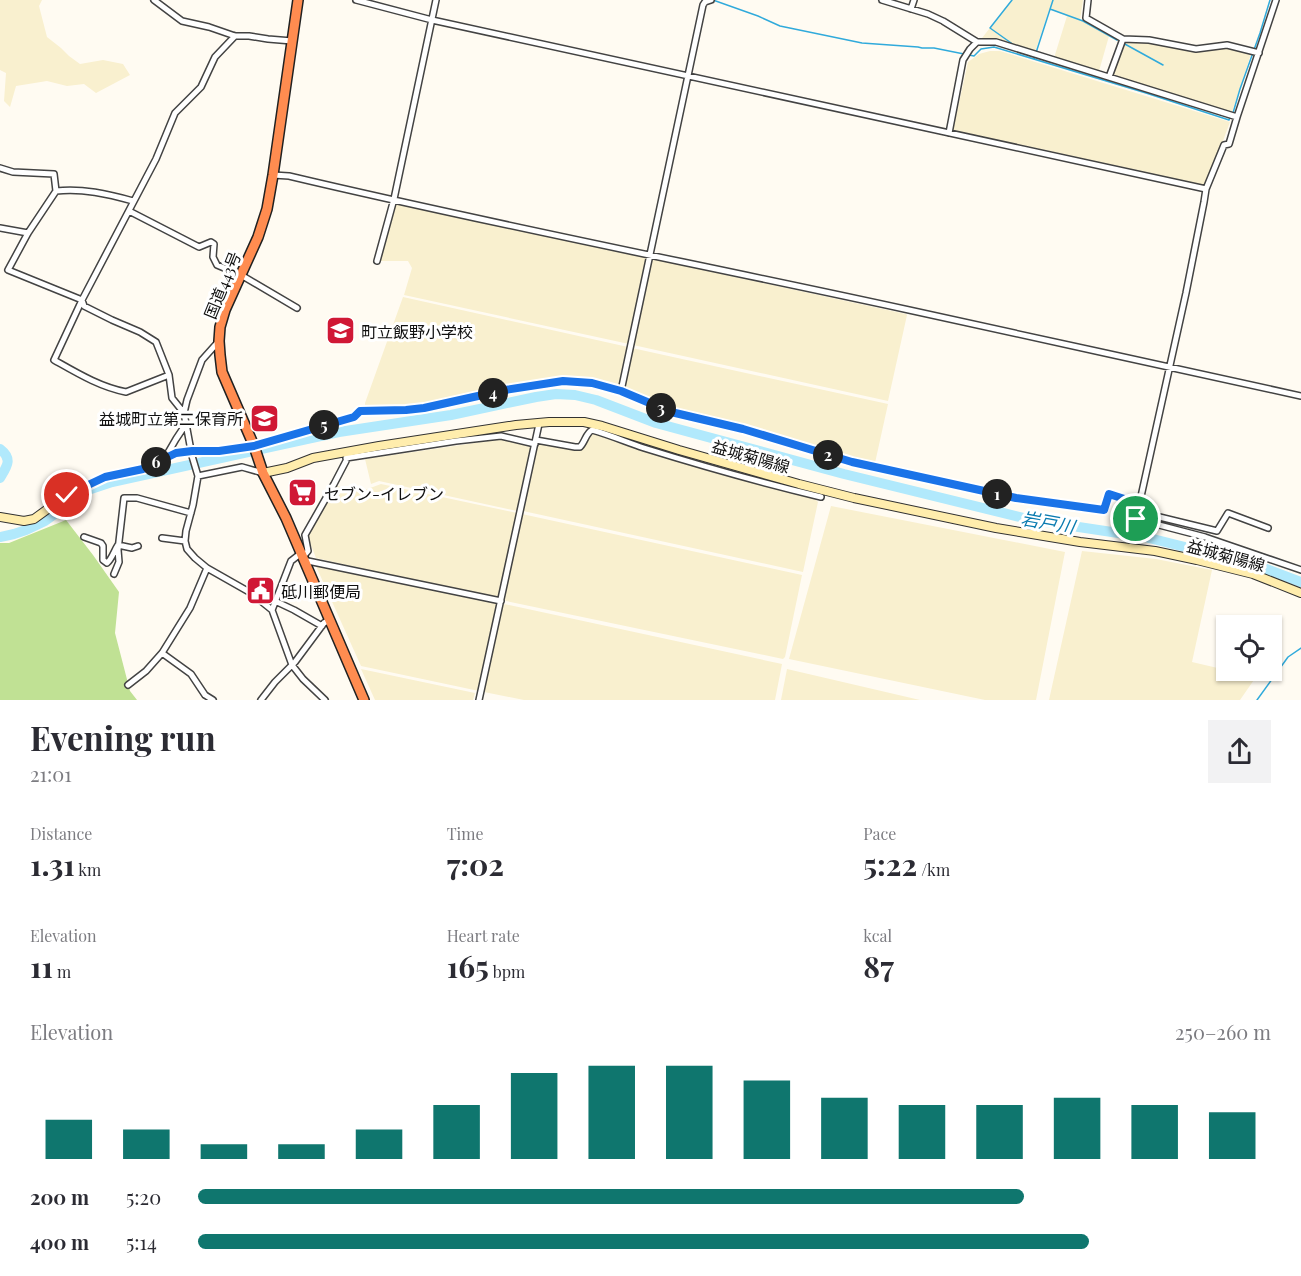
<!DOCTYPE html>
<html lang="en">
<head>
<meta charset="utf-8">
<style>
  body { margin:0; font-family:"Playfair Display","Noto Sans JP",serif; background:#f2f2f3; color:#2b2b33; height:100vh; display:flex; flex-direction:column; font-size:22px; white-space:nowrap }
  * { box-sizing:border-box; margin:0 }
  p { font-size:20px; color:#7c7c81 }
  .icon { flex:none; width:33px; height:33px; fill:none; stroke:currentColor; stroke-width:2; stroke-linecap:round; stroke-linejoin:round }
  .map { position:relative; height:700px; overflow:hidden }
  .side { display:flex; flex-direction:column; background:#fff; flex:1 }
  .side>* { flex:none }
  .controls { position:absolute; left:1216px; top:615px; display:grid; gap:12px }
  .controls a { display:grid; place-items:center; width:66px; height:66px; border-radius:0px; background:#fff; box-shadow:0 2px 4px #0004; font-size:30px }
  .pin { position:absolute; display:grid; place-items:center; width:51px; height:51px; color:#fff; margin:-26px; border:3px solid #fff; border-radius:50%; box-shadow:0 2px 6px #0007 }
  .km { position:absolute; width:30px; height:30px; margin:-15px; border-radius:50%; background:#222; color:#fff; font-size:16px; line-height:30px; text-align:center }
  .round { display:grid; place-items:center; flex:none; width:63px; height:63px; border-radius:0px; background:#f2f2f3 }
  .summary { display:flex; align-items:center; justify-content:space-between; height:102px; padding:0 30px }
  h1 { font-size:33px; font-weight:700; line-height:45px }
  .stats { display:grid; grid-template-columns:repeat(3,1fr); gap:9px; height:102px; padding:6px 30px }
  .stats div { display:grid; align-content:center }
  .stats b { font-size:30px; font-weight:700 }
  .stats small { font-size:16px; font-weight:400 }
  .stats p { font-size:16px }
  .chart { height:168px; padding:12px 30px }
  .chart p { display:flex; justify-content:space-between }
  .chart svg { width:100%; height:108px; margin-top:6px; stroke:#0f766e; stroke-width:6 }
  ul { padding:0 30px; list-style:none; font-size:20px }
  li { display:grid; grid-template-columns:96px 72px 1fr; align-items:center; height:45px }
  li i { height:15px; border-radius:8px; background:#0f766e }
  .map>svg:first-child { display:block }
  .farmland { fill:#f9f0cf }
  .forest { fill:#c0e194 }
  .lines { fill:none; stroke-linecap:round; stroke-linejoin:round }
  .stream { stroke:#30aadb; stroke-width:1.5 }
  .river { stroke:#b1e9fc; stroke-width:10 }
  .street-casing { stroke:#434343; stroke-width:8 }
  .secondary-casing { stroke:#323232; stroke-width:10 }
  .highway-casing { stroke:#212121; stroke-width:12 }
  .street { stroke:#fff; stroke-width:5 }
  .secondary { stroke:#ffedad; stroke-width:8 }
  .highway { stroke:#ff8c50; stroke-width:9 }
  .route-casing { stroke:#fff; stroke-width:12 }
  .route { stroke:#1a73e8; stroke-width:8 }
  .labels { text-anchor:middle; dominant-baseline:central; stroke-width:6; stroke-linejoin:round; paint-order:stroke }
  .street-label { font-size:16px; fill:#101010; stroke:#fff }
  .poi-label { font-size:16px; fill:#101010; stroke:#fff; text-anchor:start }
  .water-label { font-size:18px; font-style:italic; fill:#0a7bb0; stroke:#fff }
</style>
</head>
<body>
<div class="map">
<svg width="1301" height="700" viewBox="0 0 1301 700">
  <rect width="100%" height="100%" fill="#fffbf2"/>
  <path class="farmland" d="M0,0H42L39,6L47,37L61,48L69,56L80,64L103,60L123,64L130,75L96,93L84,84L67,86L47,81L16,86L10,107L4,101L6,73L0,70Z
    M1012,0H1083L1080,20L1109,36L1099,71L1054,58L1067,16L1050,9L1049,10L1035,52L982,38Z
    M1149,41L1193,49L1224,46L1251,54L1232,112L1115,76L1114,74L1124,42Z
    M990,51H1000L1230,122L1207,184L1204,185L953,130L968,62L979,54Z
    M395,201L647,258L629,344L404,295L412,268L408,261H380L392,203Z
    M653,259L906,314L907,315L888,401L633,345L651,261Z
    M403,297L628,347L619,386L618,388L585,378H565L491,388L425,405L407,407H365V403Z
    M632,348L888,404L875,463L873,464L855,460L785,437L738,425L699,417L673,409L630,392L624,389Z
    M593,433L615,439L643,450L814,498L818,502L803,572L523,511L535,447L537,444L541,443L581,450L583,449L591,434Z
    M502,439L531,447L517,511L379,481L371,484L365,459Z
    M381,484L517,513L499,598L497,599L316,558L307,535L308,532L337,486L362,491Z
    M831,506L1065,552L1036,700H985L789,659Z
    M522,514L802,575L785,657L783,659L506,601L503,598Z
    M1082,551L1156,559L1212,570L1192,662L1256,677L1240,700H1049Z
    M315,564L497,602L498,604L479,691L361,666Z
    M504,604L782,664L775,700H524L484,692L502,606Z
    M361,669L475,693L473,700H375Z
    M787,669L920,700H781Z"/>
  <path class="forest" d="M66,520L93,555L119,592L115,633L130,691L137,700H0V543H9Z"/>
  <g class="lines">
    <path class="stream" d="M713,0L758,16L780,26L862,43L918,47L922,48H934L964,54
      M1012,0L990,28L1014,45
      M1050,9L1083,21L1117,40
      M1123,43L1163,65
      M969,55L974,56L981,49L994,47L1146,93L1229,120L1230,117
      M1034,59L1053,0
      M1233,113L1240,89L1260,33L1270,0
      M1257,700L1288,657L1301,648"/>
    <path class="river" d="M0,449C13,459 7,466 0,478
      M0,537L14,534L26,530L45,521L88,490L112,482L339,432L451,415L536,397L556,394L575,395L596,400L656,423L844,474L1032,520L1145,537L1253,564L1301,582"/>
    <defs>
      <path id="street" d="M154,0L182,21L209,27L235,36H249L268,39L292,41
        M356,0L432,20L1206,189
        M882,0L928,14L943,21L977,42H996L1237,117L1229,144L1224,145L1206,189L1204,202L1186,293L1136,519L1205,537L1301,570
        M1088,0L1086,18L1123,39L1109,77
        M911,9L914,0
        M1123,39L1149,40L1196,49L1227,45L1259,53
        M1237,117L1276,0
        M949,133L963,60L970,49L977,42
        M0,168L13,172L54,174L56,191L28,233L8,270L82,300L84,306L112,320L140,332L156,342L169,375L172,398L184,413
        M273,175L289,176C495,225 703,265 909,310C1040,338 1170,368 1301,396
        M56,191C82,188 108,194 133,201
        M129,211L199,247L211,242L214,244L213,257L217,265L241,275L297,308
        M0,228L28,233
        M377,261L394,199L436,0
        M219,341L202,360L187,400L184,413L192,456L198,476L193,505L186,531L185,541L187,549L195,558L207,568L251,593L272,610L292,665L303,679L325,700
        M169,375L126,392C100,387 77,373 54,360L82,300L156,159L175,113L201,87L215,57L235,36
        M621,391L703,5L705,2L711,0
        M536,440L575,447H580C585,442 586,433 592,430C610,435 626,442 644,448C702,466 762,483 821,497
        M192,451H219L254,446L354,417L360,411L406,410L424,408L505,390L563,381L592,383L621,391L671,412L743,430L852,462L1016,498L1104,510L1109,494L1143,504V513L1217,531L1228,513L1268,528
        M165,458L176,439L186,424
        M346,458L456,441L501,436L535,444
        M198,476L242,467L263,473
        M84,537L101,543L103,546V560L107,563C112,559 114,551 118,545L132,548L138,546
        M162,538L185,541
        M303,557L308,551L305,535L334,484L346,461L347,456
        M303,560L501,601
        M114,574L119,562L118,550L124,498H137L191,513
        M275,601L294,610L322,626
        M272,610L291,561L300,554
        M162,653L191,674L205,695L213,700
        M128,685L146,671L162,653L190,608L207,568
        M261,700L275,682L295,662L324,623L329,620
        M479,700L539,424"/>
      <path id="secondary" d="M263,473L287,468L313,458L379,446L516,425L549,422H584L602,426L679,450L799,484L854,498L996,528L1080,542L1155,551L1197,560L1253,574L1301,593
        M0,517L24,521L34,519L67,495L105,477L143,469L176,453L192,451"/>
      <path id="highway" d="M298,0L273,175L267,209L258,237L225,310L220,327L219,341L220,355L222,372L254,446L263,473L286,518L364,700"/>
    </defs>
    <use href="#street" class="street-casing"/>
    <use href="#secondary" class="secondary-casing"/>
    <use href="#highway" class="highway-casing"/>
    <use href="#street" class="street"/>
    <use href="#secondary" class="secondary"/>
    <use href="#highway" class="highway"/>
  </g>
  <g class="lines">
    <defs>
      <path id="route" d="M67,495L105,477L143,469L176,453L192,451H219L254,446L354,417L360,411L406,410L424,408L505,390L563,381L592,383L621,391L671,412L743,429L852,462L1016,498L1104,510L1109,494L1140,504L1136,519"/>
    </defs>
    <use href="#route" class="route-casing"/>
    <use href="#route" class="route"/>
  </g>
  <defs>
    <symbol id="school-square" viewBox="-11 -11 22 22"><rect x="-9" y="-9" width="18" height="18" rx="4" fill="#d01835" stroke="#fff"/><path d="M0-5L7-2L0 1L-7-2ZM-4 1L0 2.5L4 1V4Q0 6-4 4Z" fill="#fff"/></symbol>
    <symbol id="supermarket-square" viewBox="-11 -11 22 22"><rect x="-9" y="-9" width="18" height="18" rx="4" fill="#d01835" stroke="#fff"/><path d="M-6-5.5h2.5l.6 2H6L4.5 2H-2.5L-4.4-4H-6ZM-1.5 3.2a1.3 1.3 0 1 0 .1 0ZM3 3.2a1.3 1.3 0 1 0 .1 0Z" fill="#fff"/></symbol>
    <symbol id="civic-square" viewBox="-11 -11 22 22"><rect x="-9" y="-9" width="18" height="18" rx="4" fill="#d01835" stroke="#fff"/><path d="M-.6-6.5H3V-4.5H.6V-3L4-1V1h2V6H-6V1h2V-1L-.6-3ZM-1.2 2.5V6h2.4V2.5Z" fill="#fff"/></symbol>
  </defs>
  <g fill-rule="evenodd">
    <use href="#school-square" x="324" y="314" width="33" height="33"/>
    <use href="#school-square" x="248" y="402" width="33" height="33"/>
    <use href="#supermarket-square" x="286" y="476" width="33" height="33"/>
    <use href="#civic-square" x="244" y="574" width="33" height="33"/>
  </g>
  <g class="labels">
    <g class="street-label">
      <text transform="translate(222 285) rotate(-68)">国道443号</text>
      <text transform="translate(751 456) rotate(16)">益城菊陽線</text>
      <text transform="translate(1226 555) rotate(15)">益城菊陽線</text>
    </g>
    <g class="poi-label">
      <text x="361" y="331">町立飯野小学校</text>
      <text x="243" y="418" text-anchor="end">益城町立第二保育所</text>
      <text x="324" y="493">セブン-イレブン</text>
      <text x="281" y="591">砥川郵便局</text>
    </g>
    <g class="water-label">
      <text transform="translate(1048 522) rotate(10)">岩戸川</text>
    </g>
  </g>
</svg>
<div class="controls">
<a><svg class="icon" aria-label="locate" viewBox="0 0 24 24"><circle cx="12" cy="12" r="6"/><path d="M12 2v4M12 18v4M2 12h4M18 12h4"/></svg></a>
</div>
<div class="pin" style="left:1136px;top:519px;background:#1e9e55"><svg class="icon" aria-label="arrive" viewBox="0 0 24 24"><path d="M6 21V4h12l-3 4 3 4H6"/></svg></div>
<div class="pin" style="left:67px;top:495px;background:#d93025"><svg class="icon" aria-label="check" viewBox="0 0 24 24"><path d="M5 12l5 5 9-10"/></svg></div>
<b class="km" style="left:997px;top:494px">1</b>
<b class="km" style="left:828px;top:455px">2</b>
<b class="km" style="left:661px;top:408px">3</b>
<b class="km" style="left:493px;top:393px">4</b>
<b class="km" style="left:324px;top:425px">5</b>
<b class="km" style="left:156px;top:462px">6</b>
</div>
<section class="side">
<div class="summary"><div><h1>Evening run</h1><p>21:01</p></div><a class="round"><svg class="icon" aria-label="share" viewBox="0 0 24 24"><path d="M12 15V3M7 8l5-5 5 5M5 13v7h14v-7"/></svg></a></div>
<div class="stats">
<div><p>Distance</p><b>1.31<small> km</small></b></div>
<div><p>Time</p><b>7:02</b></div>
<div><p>Pace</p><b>5:22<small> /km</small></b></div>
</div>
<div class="stats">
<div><p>Elevation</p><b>11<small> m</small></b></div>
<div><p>Heart rate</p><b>165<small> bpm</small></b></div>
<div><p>kcal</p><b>87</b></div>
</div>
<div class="chart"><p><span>Elevation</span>250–260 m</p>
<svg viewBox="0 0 160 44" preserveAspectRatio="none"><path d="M5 44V28M15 44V32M25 44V38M35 44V38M45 44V32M55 44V22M65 44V9M75 44V6M85 44V6M95 44V12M105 44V19M115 44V22M125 44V22M135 44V19M145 44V22M155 44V25"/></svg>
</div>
<ul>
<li><b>200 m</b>5:20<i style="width:77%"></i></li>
<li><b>400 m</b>5:14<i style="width:83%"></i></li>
</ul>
</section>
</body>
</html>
